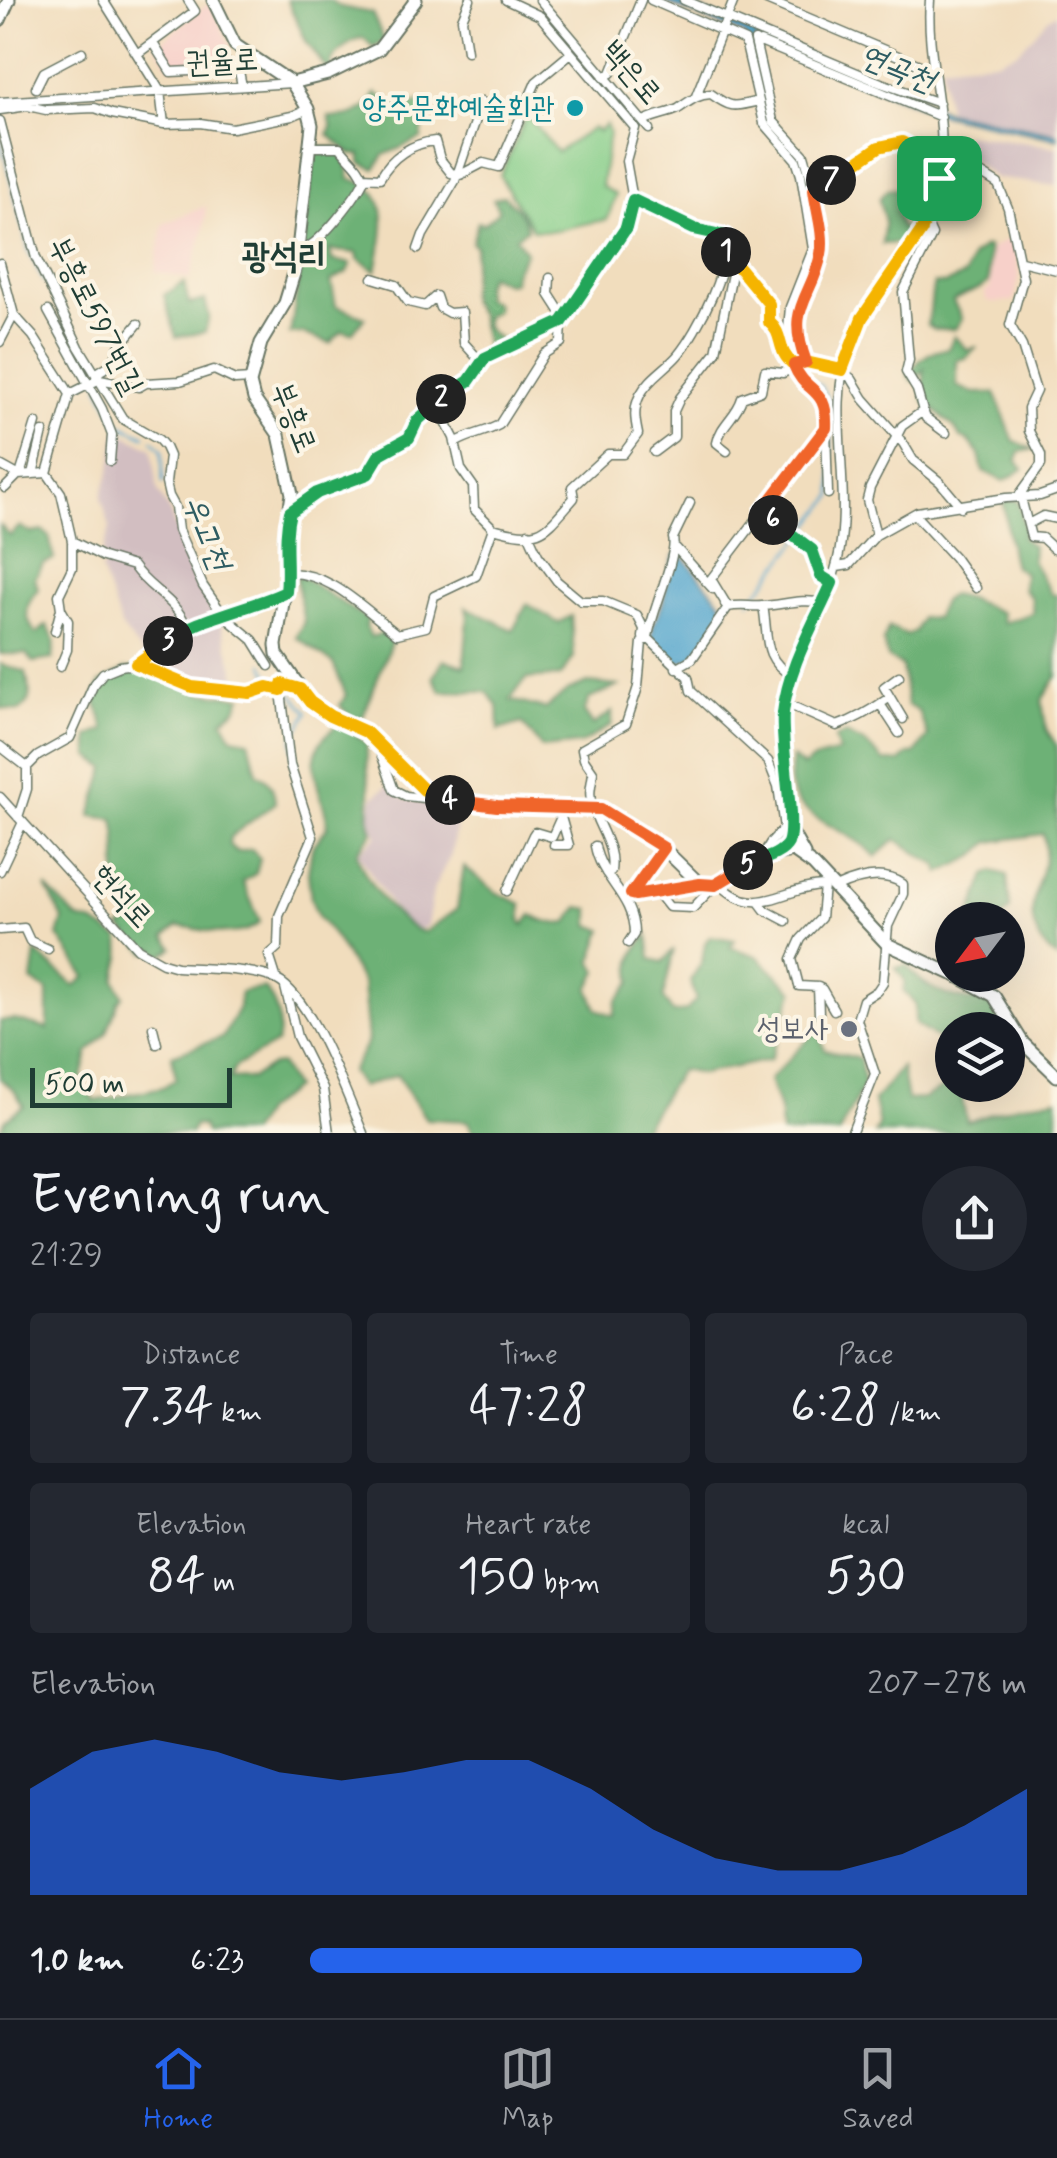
<!DOCTYPE html>
<html lang="en">
<head>
<meta charset="utf-8">
<style>
  body { margin:0; font-family:Mynerve,"Poor Story",sans-serif; background:#242831; color:#f1f3f6; height:100vh; display:flex; flex-direction:column; font-size:38px; white-space:nowrap }
  * { box-sizing:border-box; margin:0 }
  p { font-size:32px; color:#9ea1a6 }
  .icon { flex:none; width:55px; height:55px; fill:none; stroke:currentColor; stroke-width:2; stroke-linecap:round; stroke-linejoin:round }
  .map { position:relative; height:1133px; overflow:hidden }
  .details { display:flex; flex-direction:column; background:#171b24; flex:1 }
  .details>* { flex:none }
  .needle { width:65px; rotate:238deg }
  .buttons { position:absolute; left:935px; top:902px; display:grid; gap:20px }
  .buttons a { display:grid; place-items:center; width:90px; height:90px; border-radius:50%; background:#171b24; box-shadow:0 10px 40px #0002; font-size:50px }
  .scale { position:absolute; left:30px; bottom:25px; width:202px; box-sizing:border-box; padding-left:10px; border:5px solid #1f3d34; border-top:0; font-size:28px; line-height:35px; white-space:nowrap; color:#1f3d34; -webkit-text-stroke:8px #fcf5e5; paint-order:stroke }
  .pin { position:absolute; display:grid; place-items:center; width:85px; height:85px; color:#fff; margin:-42px; border-radius:20px; box-shadow:0 5px 15px #0006 }
  .km { position:absolute; width:50px; height:50px; margin:-25px; border-radius:50%; background:#222; color:#fff; font-size:28px; line-height:50px; text-align:center }
  .round { display:grid; place-items:center; flex:none; width:105px; height:105px; border-radius:52px; background:#242831 }
  .head { display:flex; align-items:center; justify-content:space-between; height:170px; padding:0 30px }
  h1 { font-size:55px; font-weight:600; line-height:75px }
  .metrics { display:grid; grid-template-columns:repeat(3,1fr); gap:15px; height:170px; padding:10px 30px }
  .metrics div { display:grid; align-content:center; border-radius:10px; background:#242831; text-align:center }
  .metrics b { font-size:50px; font-weight:600 }
  .metrics small { font-size:28px; font-weight:400 }
  .metrics p { font-size:28px }
  .chart { height:280px; padding:20px 30px }
  .chart p { display:flex; justify-content:space-between }
  .chart svg { width:100%; height:180px; margin-top:10px; fill:#2563eb; opacity:.7 }
  ul { padding:0 30px; list-style:none; font-size:32px }
  li { display:grid; grid-template-columns:160px 120px 1fr; align-items:center; height:75px }
  li i { height:25px; border-radius:12px; background:#2563eb }
  .tab-bar { display:flex; justify-content:space-around; align-items:center; height:140px; border-top:2px solid #363941; background:#171b24; font-size:28px; color:#9ea1a6 }
  .tab-bar a { display:grid; justify-items:center; gap:5px }
  .tab-bar .active { color:#2563eb }
  .map>svg:first-child { display:block }
  .built { fill:#f7d0c9 }
  .industrial { fill:#d2bec1 }
  .green { fill:#87ce8a; stroke:#53865f; stroke-width:2.5 }
  .forest { fill:#6db176; stroke:#467755; stroke-width:2.5 }
  .water { fill:#52a6ce; stroke:#387281; stroke-width:2.5 }
  .lines { fill:none; stroke-linecap:round; stroke-linejoin:round }
  .stream { stroke:#52a6ce; stroke-width:2.5 }
  .minor-casing { stroke:#687564; stroke-width:11 }
  .major-casing { stroke:#687564; stroke-width:15 }
  .minor { stroke:#fff; stroke-width:8 }
  .major { stroke:#fff; stroke-width:11 }
  .split-1-casing { stroke:#fff; stroke-width:20 }
  .split-2-casing { stroke:#fff; stroke-width:20 }
  .split-3-casing { stroke:#fff; stroke-width:20 }
  .split-4-casing { stroke:#fff; stroke-width:20 }
  .split-5-casing { stroke:#fff; stroke-width:20 }
  .split-6-casing { stroke:#fff; stroke-width:20 }
  .split-7-casing { stroke:#fff; stroke-width:20 }
  .split-8-casing { stroke:#fff; stroke-width:20 }
  .split-1 { stroke:#f5b400; stroke-width:12 }
  .split-2 { stroke:#22a559; stroke-width:12 }
  .split-3 { stroke:#22a559; stroke-width:12 }
  .split-4 { stroke:#f5b400; stroke-width:12 }
  .split-5 { stroke:#f0652b; stroke-width:12 }
  .split-6 { stroke:#22a559; stroke-width:12 }
  .split-7 { stroke:#f0652b; stroke-width:12 }
  .split-8 { stroke:#f5b400; stroke-width:12 }
  .culture-dot { fill:#0f9aa8; stroke:#fcf5e5; stroke-width:4 }
  .worship-dot { fill:#6b7280; stroke:#fcf5e5; stroke-width:4 }
  .labels { text-anchor:middle; dominant-baseline:central; stroke-width:8; stroke-linejoin:round; paint-order:stroke }
  .street-label { font-size:30px; fill:#1f3d34; stroke:#fcf5e5 }
  .culture-label { font-size:30px; fill:#0d838f; stroke:#fcf5e5; text-anchor:end }
  .worship-label { font-size:30px; fill:#5b616d; stroke:#fcf5e5; text-anchor:end }
  .water-label { font-size:32px; font-style:italic; fill:#2e5c62; stroke:#fcf5e5 }
  .quarter-label { font-size:35px; font-weight:bold; fill:#1f3d34; stroke:#fcf5e5 }
</style>
</head>
<body>
<div class="map">
<svg width="1057" height="1133" viewBox="0 0 1057 1133">
  <rect width="100%" height="100%" fill="#fcf5e5"/>
  <filter id="ink" filterUnits="userSpaceOnUse"><feTurbulence type="fractalNoise" baseFrequency=".01" numOctaves="2"/><feDisplacementMap in="SourceGraphic" scale="20" xChannelSelector="R" yChannelSelector="G"/><feConvolveMatrix kernelMatrix="1 2 1 2 8 2 1 2 1" color-interpolation-filters="sRGB"/></filter>
  <filter id="wash" filterUnits="userSpaceOnUse"><feTurbulence type="fractalNoise" baseFrequency=".0048" numOctaves="4" result="noise"/><feDisplacementMap in="SourceGraphic" scale="40" xChannelSelector="R" yChannelSelector="G"/><feGaussianBlur stdDeviation="2.25" result="paint"/><feColorMatrix in="noise" values="0 0 0 0 0 0 0 0 0 0 0 0 0 0 0 0 0 1.4 0 .05"/><feComposite in="paint" operator="in"/></filter>
  <g filter="url(#wash)">
    <rect width="100%" height="100%" fill="#f1ddbd"/>
    <path class="built" d="M209,3L231,47L211,66L170,68L156,46Z
      M206,206L204,229L190,279L155,272L163,224Z
      M1013,237L1019,277L1014,301L992,302L986,300L985,291L990,289L991,281L990,249Z"/>
    <path class="industrial" d="M1057,13V134L947,110L942,65L995,61L1019,51L1049,18Z
      M965,134L1057,147V186L995,178L961,152Z
      M117,431L152,448L158,491L171,515L194,578L218,614L239,686L190,684L154,670L121,626L101,570L105,565L100,560L110,528L101,497L111,467Z
      M388,785L404,799L459,808L451,855L434,887L427,926L418,930L404,922L392,907L358,853L377,836L369,819L373,798Z"/>
    <path class="green" d="M527,115L557,152L593,128L598,132L606,125L609,133L601,186L616,195L607,220C581,222 559,234 533,230L500,176Z"/>
    <path class="forest" d="M287,0H329L341,7L372,13L384,40L373,47L364,38C349,38 340,51 331,62L332,69L326,68L306,41Z
      M376,93L398,107L427,100L421,139L384,155L375,169L361,163V155L351,154L328,134L332,128L329,117C350,119 367,113 376,93Z
      M336,147L347,163L350,179C397,189 382,237 376,271L358,259L357,253L330,250L332,260L351,264L347,272L331,281L336,306L365,317L352,333L342,331L330,343L302,333L290,334C302,272 305,210 315,148Z
      M907,188V205L896,211L901,229L909,226L915,209L914,196L930,200L919,231L907,243L882,244L885,221L879,199L887,190Z
      M504,196C515,206 523,214 527,229L516,237L526,252L515,271L513,282L507,283L489,275L484,286V298L496,304V311L486,316C482,330 493,334 502,341L491,349L486,347L479,315L469,298L476,246L472,243L478,222L484,224L499,211L493,199Z
      M984,247H988L989,282C975,294 965,292 953,301L962,319L955,329H934L927,324C932,310 930,298 934,283L945,284L965,275L972,256Z
      M184,283L189,304L205,300L209,317L205,332L176,337L164,295Z
      M954,336L968,350L977,347L966,358L957,360V386L973,393H995L1014,442L1034,449L1020,452L1017,460L1023,469L1004,481L983,471L979,454L970,442L960,437L954,427L924,401V369L913,381L908,375C919,359 928,351 948,349Z
      M1018,500L1024,529L1022,538L1033,547L1032,561L1052,595H1057V676L1042,700L1046,729L1057,746V959C1003,912 1057,876 1043,834L990,842L975,856L940,873L938,865C921,859 912,846 895,840L876,857C855,831 799,820 791,789C788,781 791,767 792,758L803,767L814,759L839,752L835,738L846,734L866,744L884,761L900,762L908,754H915L928,736L918,711L907,705L902,666L888,658L883,641L889,627L907,635L915,631L921,618H935L943,600L951,595L972,600L1001,613L1003,623L1033,613L1031,598L1023,588L1024,573L1014,566C1007,544 1008,523 1003,501Z
      M0,525L10,536L20,526L31,533L43,531L49,536L54,559L43,564L35,578L38,589C24,605 24,617 36,634L47,625L55,641L53,659L33,662L26,654H0Z
      M301,576L368,620L366,626L371,637L386,632L392,640L363,717L352,719L340,705L346,695L333,663L296,637L304,622L296,578Z
      M527,604L558,623L571,616L574,657L561,676L526,679L510,700L546,709L567,691L588,683L618,686L589,699L584,712L593,725L612,712V725L580,744L542,748L522,723L499,730L498,706L487,692L441,691L433,677L444,660L464,666L468,617L466,607L513,630Z
      M0,664L26,672C28,690 37,698 19,711L0,708Z
      M126,669L144,672L202,693L242,697L237,708L223,720L232,737L249,740L257,773C271,781 274,788 275,803L230,837L229,845L237,852L252,849L260,859L256,873L243,882L260,922C239,942 204,929 178,926L165,937L173,948L162,956L154,949L147,953L120,927L136,921C104,876 124,865 114,819L91,816L106,768L89,756V736L105,730L95,698L100,683Z
      M336,725L351,730L367,744C366,761 368,776 370,793C371,810 366,814 373,832L357,852C359,874 401,930 425,932L457,909L464,867L497,893L522,904L521,920L524,925L532,915C544,924 553,924 568,922L579,907L590,909V925L603,930L592,961L598,971L589,989L597,1009L614,1016L617,1001L632,982C629,962 634,949 648,935L651,959L663,962L674,949L663,998L673,1013L686,1011L696,1000L690,981L702,962L705,943L710,936L735,940L730,947L757,956L794,991L770,1060L701,1074L680,1070L640,1133H473L469,1121L426,1119L397,1075L361,1087L351,1072L368,1041L363,984L336,939L318,916L311,899L308,873L312,848L328,826C325,798 305,770 320,743C324,735 332,732 336,725Z
      M993,871L1007,875L1010,909L1000,920H969L986,875Z
      M46,887L78,919L94,923L120,939L121,958L115,980L123,996L118,1002L107,1032L88,1053L81,1081L95,1101L163,1087L176,1079L172,1055L223,1037L239,1007L240,992L265,988C277,1007 282,1021 277,1043L236,1066L229,1079L252,1078L272,1065L280,1064L294,1088L264,1111L250,1133H205L202,1126L194,1125L191,1133H0L5,1120L24,1106L14,1090L0,1079V1021L15,1020L48,1029V991L32,981L36,952L75,986L86,977L58,936L63,919Z
      M907,965C923,990 957,1002 988,1001L1005,1030H952V1049L915,1024V1003L903,991L905,981L896,968Z
      M817,1030L825,1050L860,1059L864,1084L839,1133H781L780,1112L769,1080Z
      M901,1067L907,1100L923,1099L952,1083L981,1085L962,1099L967,1122L1017,1105L1057,1098V1133H875L879,1126L874,1101Z"/>
    <path class="water" d="M659,0H676L945,111L1057,134V139L936,113L754,37L771,121L804,157L811,186L805,189L799,160L765,121L745,35Z
      M675,554H681L727,609L692,659L675,663L651,640C653,618 658,618 663,602C667,585 668,570 675,554Z"/>
    <g class="lines">
      <path class="stream" d="M0,138L29,251L44,282
        M808,184L813,211
        M797,303L795,335L803,374
        M99,386L119,424L145,436
        M153,440L162,450L163,483
        M750,602L833,496L830,402L820,385L809,379
        M264,664L272,684
        M289,690L308,712L293,739L296,770"/>
    </g>
  </g>
  <g filter="url(#ink)">
    <g class="lines">
      <defs>
        <path id="minor" d="M103,0L160,91L164,124
          M540,0L649,129
          M651,0L745,41L764,123L796,160L801,175L813,249L790,307L788,329L794,365
          M684,0L881,83L939,103
          M766,0L934,71
          M755,41L773,121L804,155L814,189L822,251L800,304V342L806,362
          M756,44L760,42L941,117
          M154,45L171,72L212,70L224,61L239,71L242,86
          M467,51L462,19L470,0
          M137,54L195,11L188,0
          M604,77L611,73L641,0
          M36,88L44,72L82,52
          M696,96L734,0
          M0,102L292,83
          M0,110L28,106L46,110L95,108L112,114L164,124L200,123L232,128L292,116L308,109
          M0,121L36,258L79,347L123,419L159,440L165,447L169,456L166,483L169,496L175,507L178,530L203,586L224,616L253,640L269,666
          M644,121C654,115 668,114 678,109C690,101 696,95 711,94C732,109 733,107 759,101
          M942,149L998,184L1008,208L1023,279L1010,325L1022,346L1036,391L1028,408L1029,431L1041,455V465L1020,494L1031,537L1042,538L1054,549
          M364,177L380,178C391,157 412,143 435,141L440,159L451,173L460,175L483,163L499,167L536,82L571,53
          M814,189L826,187L828,182L879,147L902,142C919,148 923,167 940,174
          M418,249L423,235L455,181L482,102
          M299,250C317,249 356,197 364,180C361,167 348,158 340,147H311
          M1021,261L1057,270
          M0,263L14,315L33,336L70,394L47,473L18,475L0,465
          M373,278L396,285L408,302L425,306L436,296L440,308L449,313L462,312L464,343L481,362
          M550,278L549,294L565,319
          M48,311L102,409L112,435L110,461
          M0,342L14,315
          M96,378L100,371L113,363L119,347L138,324
          M70,394L100,379L139,387L146,383L180,381L214,370L235,380L251,379
          M430,406L442,415L454,438L461,469L473,486L474,509L493,528
          M923,411L917,390L906,372L909,360L903,292L932,235L926,222
          M923,411L926,418L946,433
          M826,428L828,494
          M455,443C470,434 484,433 499,425L544,354L561,343L562,322
          M727,451L717,443C720,425 737,416 742,398L761,391L765,371L783,373L806,362L838,368L852,379L864,399L903,443L913,460L940,482L961,507
          M654,452L674,437V411L680,398L716,352L734,264
          M47,473L61,493L72,541V568L59,595L61,609L68,621L67,650L60,667
          M33,474L43,432
          M20,475L36,423
          M5,488L18,475
          M690,503L673,538C678,556 650,615 648,638L688,677L691,691L768,761L778,786L784,828L771,842L761,858
          M290,512L317,493L368,474L380,454L409,438L417,421L430,406L469,381L485,358L553,328L573,311L626,227L633,200L626,161L635,128L540,16L506,0
          M762,512L812,551L821,576L831,583
          M914,514L954,557L976,588
          M1028,524L1043,516L1057,519
          M528,533L538,555L557,581L581,601H603L637,615L644,629L643,637
          M876,535L867,500L870,488L902,426L923,411
          M72,541L103,557L133,566C150,591 174,597 187,627
          M676,548L713,589
          M837,567L849,565L876,535L917,512L1006,498L1040,496L1057,490
          M288,573C331,572 365,610 397,634L426,627L434,596L476,576L493,528C542,542 544,532 574,498L572,487L608,454H623L638,434C635,420 633,409 640,395C649,378 666,369 678,355C696,334 738,256 721,233L695,229L633,200
          M725,604L728,607C741,604 750,607 762,606C783,605 802,598 823,603
          M763,606C769,636 761,658 792,676
          M55,631L61,609
          M135,664L178,630L214,621L285,592
          M676,668L692,659L728,607L711,579L826,428C828,386 796,382 780,350C775,338 781,333 769,322V304L726,252
          M899,676L884,687L903,719
          M785,703L837,726C857,719 873,709 889,698
          M880,704L899,733
          M0,746L27,767
          M379,748L394,790L406,796L433,799
          M0,797L138,949L163,963L177,967C203,969 254,968 277,980C312,998 347,1096 363,1133
          M18,817L27,789V767L38,756L70,738L93,686L103,673L120,666L135,664L192,687L251,693L268,687L281,690
          M791,833C786,780 775,727 792,675C807,630 836,589 841,541C849,477 828,407 849,345C870,286 921,254 937,188C952,124 925,64 930,0
          M554,845H569L561,817
          M595,846C601,880 634,896 634,934L628,943
          M0,871L23,822
          M606,873L611,871C615,846 598,828 592,805C588,792 592,784 593,772L584,759L582,749L626,724L638,687L642,642L648,638
          M719,883C756,922 784,886 824,886
          M835,888C856,878 883,870 903,884V894L888,926L883,982L877,991L863,1000L857,1020L875,1074L852,1132
          M507,891L533,835L535,832L552,837L561,817
          M658,893L669,907L693,908L715,885
          M631,894L658,893L700,884
          M628,896L664,848
          M759,902L765,910L786,921
          M0,930L24,928L30,941L48,949
          M277,980L269,955L278,947L279,916L313,837L290,765L281,691L282,685L299,689
          M285,987L297,1037L323,1089L329,1133
          M818,987L799,986L792,959L801,939L821,918L824,886L828,882
          M818,987L822,989L834,1010
          M818,987L819,1014
          M153,1028L157,1044"/>
        <path id="major" d="M213,0L235,45L292,83L308,109L312,125L296,267L285,303L261,343L250,383L254,399L279,435L292,494L285,539L288,573L276,645L277,654L310,702L330,716L365,732L432,796L497,805L601,809L659,844L700,884L708,886L722,882L749,864L769,855L793,851L813,865L887,944L952,974
          M0,20L9,0
          M292,83L328,74L379,49L416,0
          M791,831L804,854
          M955,975L994,996L1023,1043L1057,1076"/>
      </defs>
      <use href="#minor" class="minor-casing"/>
      <use href="#major" class="major-casing"/>
      <use href="#minor" class="minor"/>
      <use href="#major" class="major"/>
    </g>
  </g>
  <g class="lines" filter="url(#ink)">
    <defs>
      <path id="split-1" d="M726,252L769,304V322C785,335 775,350 794,365L806,362L842,370L862,318L922,230L939,178"/>
      <path id="split-2" d="M441,399L469,381L485,358L562,322L626,228L633,200L694,229L726,236V252"/>
      <path id="split-3" d="M168,641C188,621 254,607 286,592C289,565 283,539 290,512L317,493L368,474L380,454L409,438L417,421L441,399"/>
      <path id="split-4" d="M168,641L136,664L192,687L250,693L268,687L281,690L282,684L300,689L310,702L330,716L366,732L424,790L450,800"/>
      <path id="split-5" d="M450,800L497,806L601,809L664,848L631,894L635,895L700,884L715,885L748,865"/>
      <path id="split-6" d="M748,865C759,860 782,855 788,843C796,823 780,744 783,713C788,667 814,624 832,583L821,576L812,550L773,520"/>
      <path id="split-7" d="M773,520L762,512L826,428C828,385 805,395 794,365L806,362C785,306 812,299 821,254C825,235 816,208 814,190L826,187L831,180"/>
      <path id="split-8" d="M831,180L879,147L902,142C919,149 923,167 940,174L939,178"/>
    </defs>
    <use href="#split-1" class="split-1-casing"/>
    <use href="#split-2" class="split-2-casing"/>
    <use href="#split-3" class="split-3-casing"/>
    <use href="#split-4" class="split-4-casing"/>
    <use href="#split-5" class="split-5-casing"/>
    <use href="#split-6" class="split-6-casing"/>
    <use href="#split-7" class="split-7-casing"/>
    <use href="#split-8" class="split-8-casing"/>
    <use href="#split-1" class="split-1"/>
    <use href="#split-2" class="split-2"/>
    <use href="#split-3" class="split-3"/>
    <use href="#split-4" class="split-4"/>
    <use href="#split-5" class="split-5"/>
    <use href="#split-6" class="split-6"/>
    <use href="#split-7" class="split-7"/>
    <use href="#split-8" class="split-8"/>
  </g>
  <circle class="culture-dot" cx="575" cy="108" r="10"/>
  <circle class="worship-dot" cx="849" cy="1029" r="10"/>
  <g class="labels">
    <g class="street-label">
      <text transform="translate(222 62) rotate(-3)">권율로</text>
      <text transform="translate(631 73) rotate(49)">백은로</text>
      <text transform="translate(95 316) rotate(63)">부흥로597번길</text>
      <text transform="translate(293 418) rotate(68)">부흥로</text>
      <text transform="translate(121 897) rotate(47)">현석로</text>
    </g>
    <g class="culture-label">
      <text x="555" y="108">양주문화예술회관</text>
    </g>
    <g class="worship-label">
      <text x="829" y="1029">성보사</text>
    </g>
    <g class="water-label">
      <text transform="translate(897 69) rotate(22)">연곡천</text>
      <text transform="translate(206 533) rotate(68)">우고천</text>
    </g>
    <g class="quarter-label">
      <text x="284" y="257">광석리</text>
    </g>
  </g>
</svg>
<div class="buttons">
<a><svg class="needle" viewBox="-14 -14 28 28"><path d="M0-13l5 13h-10z" fill="#e53935"/><path d="M0 13l5-13h-10z" fill="#9ea1a6"/></svg></a>
<a><svg class="icon" aria-label="layers" viewBox="0 0 24 24"><path d="M12 4l9 5-9 5-9-5zM3 14l9 5 9-5"/></svg></a>
</div>
<div class="scale">500 m</div>
<div class="pin" style="left:939px;top:178px;background:#1e9e55"><svg class="icon" aria-label="arrive" viewBox="0 0 24 24"><path d="M6 21V4h12l-3 4 3 4H6"/></svg></div>
<b class="km" style="left:726px;top:252px">1</b>
<b class="km" style="left:441px;top:399px">2</b>
<b class="km" style="left:168px;top:641px">3</b>
<b class="km" style="left:450px;top:800px">4</b>
<b class="km" style="left:748px;top:865px">5</b>
<b class="km" style="left:773px;top:520px">6</b>
<b class="km" style="left:831px;top:180px">7</b>
</div>
<section class="details">
<div class="head"><div><h1>Evening run</h1><p>21:29</p></div><a class="round"><svg class="icon" aria-label="share" viewBox="0 0 24 24"><path d="M12 15V3M7 8l5-5 5 5M5 13v7h14v-7"/></svg></a></div>
<div class="metrics">
<div><p>Distance</p><b>7.34<small> km</small></b></div>
<div><p>Time</p><b>47:28</b></div>
<div><p>Pace</p><b>6:28<small> /km</small></b></div>
</div>
<div class="metrics">
<div><p>Elevation</p><b>84<small> m</small></b></div>
<div><p>Heart rate</p><b>150<small> bpm</small></b></div>
<div><p>kcal</p><b>530</b></div>
</div>
<div class="chart"><p><span>Elevation</span>207–278 m</p>
<svg viewBox="0 0 160 44" preserveAspectRatio="none"><path d="M0 44V18L10 9L20 6L30 9L40 14L50 16L60 14L70 11L80 11L90 18L100 28L110 35L120 38L130 38L140 34L150 27L160 18V44z"/></svg>
</div>
<ul>
<li><b>1.0 km</b>6:23<i style="width:77%"></i></li>
</ul>
</section>
<nav class="tab-bar">
<a class="active"><svg class="icon" aria-label="home" viewBox="0 0 24 24"><path d="M3 11l9-7 9 7M6 9v11h12V9"/></svg>Home</a>
<a><svg class="icon" aria-label="map" viewBox="0 0 24 24"><path d="M3 6l6-2 6 2 6-2v14l-6 2-6-2-6 2zM9 4v14M15 6v14"/></svg>Map</a>
<a><svg class="icon" aria-label="saved" viewBox="0 0 24 24"><path d="M7 4h10v16l-5-4-5 4z"/></svg>Saved</a>
</nav>
</body>
</html>
